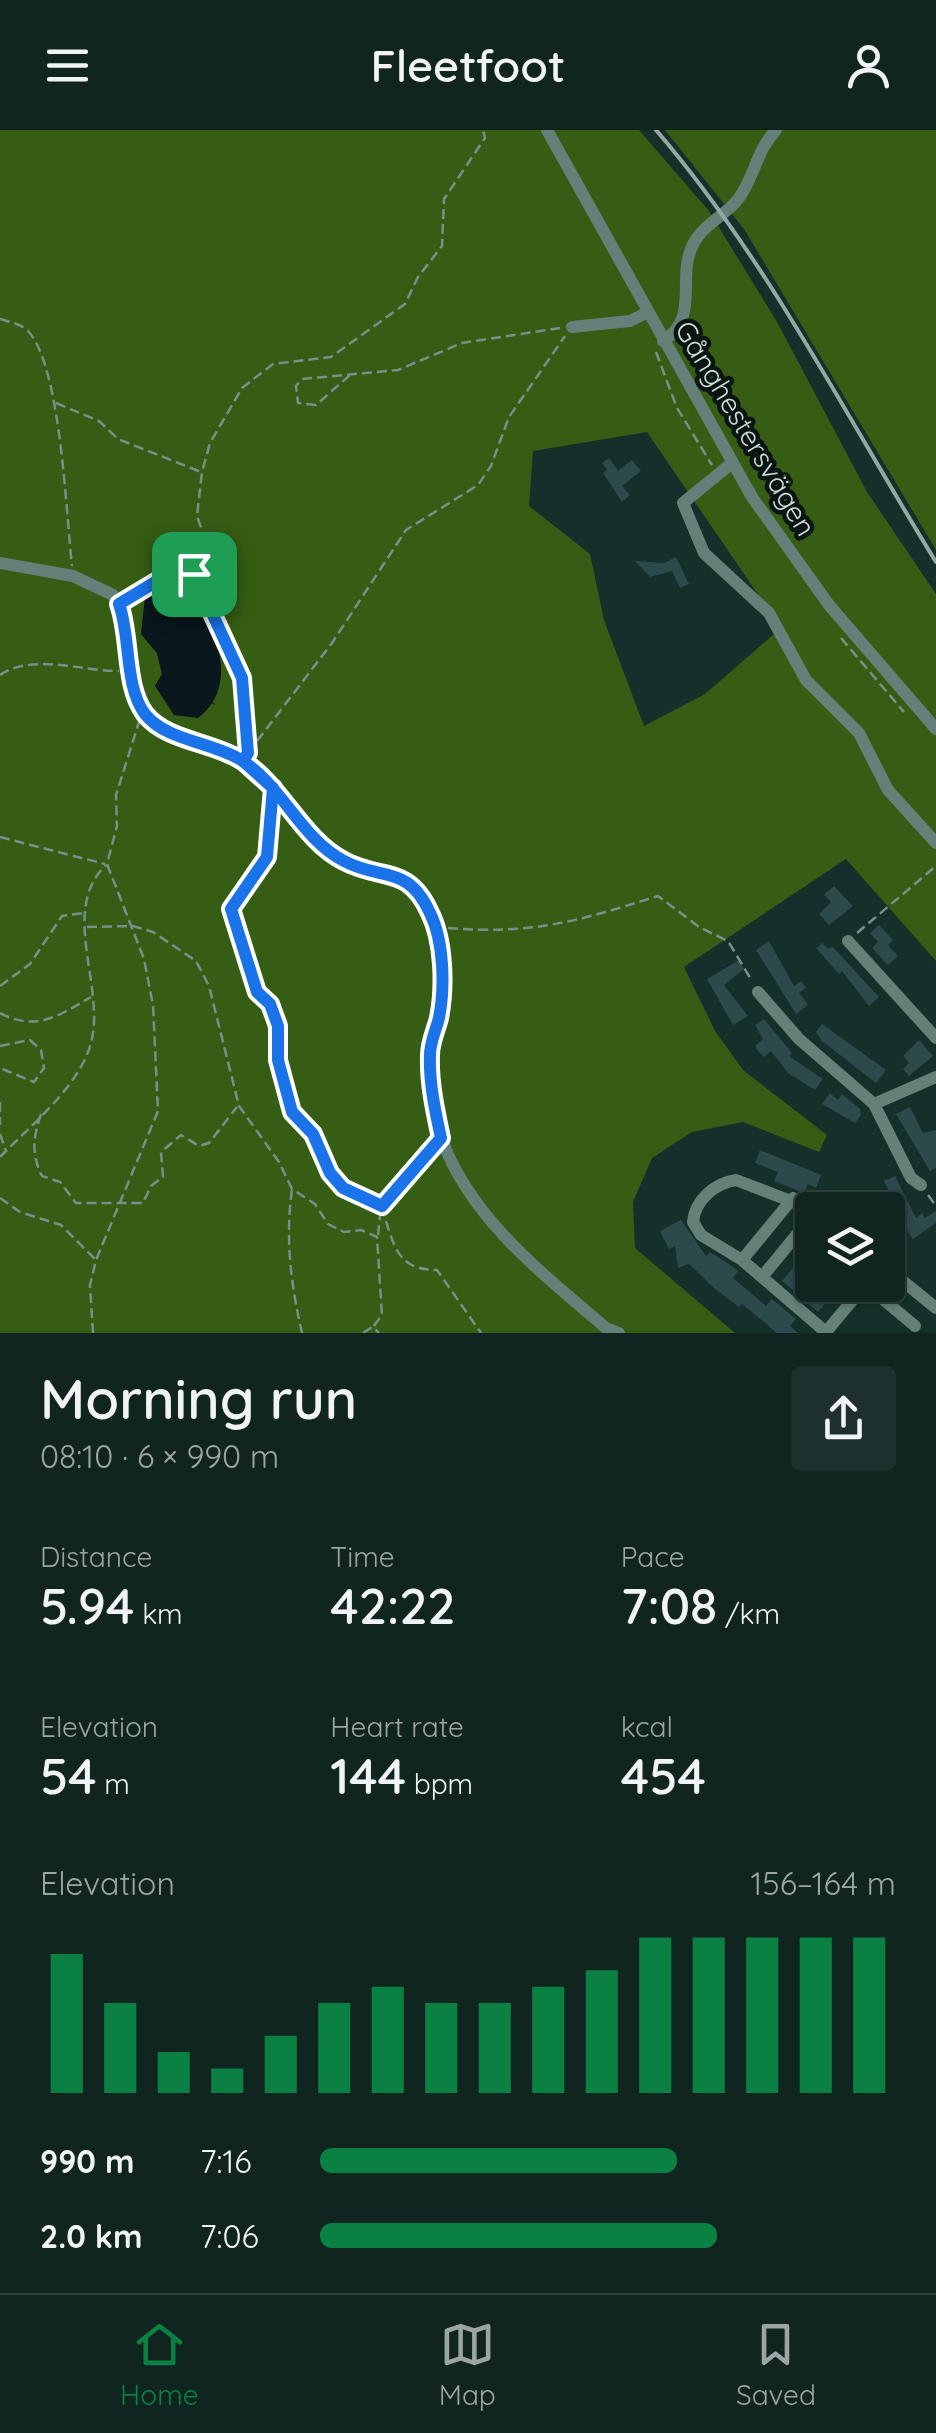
<!DOCTYPE html>
<html lang="en">
<head>
<meta charset="utf-8">
<style>
  body { margin:0; font-family:Quicksand,sans-serif; background:#1e302d; color:#f1f3f6; height:100vh; display:flex; flex-direction:column; font-size:38px; white-space:nowrap }
  * { box-sizing:border-box; margin:0 }
  p { font-size:32px; color:#9ca4a5 }
  .icon { flex:none; width:55px; height:55px; fill:none; stroke:currentColor; stroke-width:2; stroke-linecap:round; stroke-linejoin:round }
  .map { position:relative; height:1203px; overflow:hidden }
  .sheet { display:flex; flex-direction:column; background:#102420; flex:1 }
  .sheet>* { flex:none }
  .buttons { position:absolute; left:795px; top:1062px; display:grid; gap:20px }
  .buttons a { display:grid; place-items:center; width:110px; height:110px; border-radius:10px; background:#102420; box-shadow:0 2px 8px #0004,0 0 0 2px #30413e; font-size:50px }
  .pin { position:absolute; display:grid; place-items:center; width:85px; height:85px; color:#fff; margin:-42px; border-radius:20px; box-shadow:0 5px 15px #0006 }
  .round { display:grid; place-items:center; flex:none; width:105px; height:105px; border-radius:10px; background:#1e302d }
  .summary { display:flex; align-items:center; justify-content:space-between; height:170px; padding:0 40px }
  h1 { font-size:55px; font-weight:600; line-height:75px }
  .stats { display:grid; grid-template-columns:repeat(3,1fr); gap:15px; height:170px; padding:10px 40px }
  .stats div { display:grid; align-content:center }
  .stats b { font-size:50px; font-weight:600 }
  .stats small { font-size:28px; font-weight:400 }
  .stats p { font-size:28px }
  .chart { height:280px; padding:20px 40px }
  .chart p { display:flex; justify-content:space-between }
  .chart svg { width:100%; height:180px; margin-top:10px; stroke:#0b8043; stroke-width:6 }
  ul { padding:0 40px; list-style:none; font-size:32px }
  li { display:grid; grid-template-columns:160px 120px 1fr; align-items:center; height:75px }
  li i { height:25px; border-radius:12px; background:#0b8043 }
  header { display:flex; justify-content:space-between; align-items:center; height:130px; padding:0 40px; background:#102420; font-size:45px; font-weight:600 }
  .tabs { display:flex; justify-content:space-around; align-items:center; height:140px; border-top:2px solid #30413e; background:#102420; font-size:28px; color:#9ca4a5 }
  .tabs a { display:grid; justify-items:center; gap:5px }
  .tabs .selected { color:#0b8043 }
  .map>svg:first-child { display:block }
  .green { fill:#365d14; fill-rule:evenodd }
  .water { fill:#08181d }
  .building { fill:#2c494b }
  .lines { fill:none; stroke-linecap:round; stroke-linejoin:round }
  .path { stroke:#7a8f89; stroke-width:2.5; stroke-dasharray:10 5; stroke-linecap:butt }
  .minor { stroke:#638079; stroke-width:12 }
  .rail { stroke:#94a7a2; stroke-width:4 }
  .route-casing { stroke:#fff; stroke-width:20 }
  .route { stroke:#1a73e8; stroke-width:12 }
  .labels { text-anchor:middle; dominant-baseline:central; stroke-width:9; stroke-linejoin:round; paint-order:stroke }
  .street-label { font-size:28px; fill:#ceded9; stroke:#0a1513 }
</style>
</head>
<body>
<header><svg class="icon" aria-label="menu" viewBox="0 0 24 24"><path d="M4 6h16M4 12h16M4 18h16"/></svg>Fleetfoot<svg class="icon" aria-label="person" viewBox="0 0 24 24"><circle cx="12" cy="8" r="4"/><path d="M4 21q1-7 8-7t8 7"/></svg></header>
<div class="map">
<svg width="936" height="1203" viewBox="0 0 936 1203">
  <rect width="100%" height="100%" fill="#15302a"/>
  <path class="green" d="M0,0H639L709,81L777,192L867,362L936,464V831L846,729L684,837L715,901L743,940L827,1005L819,1022L743,992L692,1002L652,1028L633,1072L635,1118L735,1203H0ZM647,302L781,498L705,564L644,596L604,490L590,424L529,376L533,321ZM141,504L216,575L155,556L162,544L157,523Z
    M665,0H936V420L744,99Z"/>
  <path class="water" d="M175,452C214,483 244,554 198,588L174,585L155,556L162,544L157,523L141,504L145,466L161,454Z"/>
  <path class="building" d="M609,328L618,341L632,330L641,341L622,356L630,365L622,372L603,343L607,340L602,333Z
    M676,427L689,454L680,458L672,441L650,447L635,431L664,433Z
    M834,756L853,776L829,795L819,784L831,772L824,765Z
    M879,795L893,810L888,815L898,826L888,835L872,818L878,812L870,803Z
    M769,811L794,856L801,851L806,858L799,863L808,875L796,884L756,820Z
    M822,813L828,819L832,816L879,867L869,876L842,841L839,844L816,818Z
    M739,830L744,839L724,855L748,886L733,895L707,849Z
    M764,889L792,923L789,926L823,949L815,960L788,943L771,921L764,927L758,921L755,916L763,909L755,895Z
    M822,894L886,940L876,953L822,911L816,902Z
    M919,910L933,926L909,946L903,939L909,933L903,926Z
    M830,963L838,970L842,964L860,979L861,985L855,993L822,974Z
    M910,977L923,1003L936,1000V1038L930,1041L896,984Z
    M760,1020L821,1045L816,1058L808,1054L804,1063L774,1051L778,1042L755,1033Z
    M895,1046L916,1088L922,1083L925,1088L936,1081V1093L913,1109L893,1081L897,1077L884,1051Z
    M681,1090L706,1126L710,1122L732,1136L738,1141L733,1148L766,1176L772,1169L796,1189L790,1196L798,1203H777L742,1174L739,1177L715,1159L689,1134L678,1138L675,1116L669,1119L660,1101Z
    M812,1115V1137L793,1160L782,1151Z
    M823,1155H841L818,1182L803,1169L802,1157L813,1167Z"/>
  <g class="lines">
    <path class="path" d="M0,189C9,192 22,194 28,201C61,236 66,384 72,436
      M656,222L677,278L712,335
      M350,245L316,275L298,273L296,256L302,249L398,240L462,213L560,198
      M56,273L99,291L118,309L201,342
      M127,469L167,445L192,444
      M841,508L904,582
      M0,545C33,523 80,541 119,541
      M248,622L242,548L194,444L208,417L197,386L202,342L210,313L242,258L273,234L331,227L405,174L418,147L442,116L444,69L485,8L483,0
      M248,623L332,513L406,400L478,355L491,336L509,287L565,206
      M272,678L267,727L231,779L257,862L270,873L278,895L279,930L291,983L313,1004L329,1043L343,1057L381,1076C394,1112 394,1140 437,1140L481,1203
      M0,707L105,734
      M87,797L133,796L153,802L196,831L209,856L239,976L279,1032L292,1059L315,1074L328,1094L344,1102L361,1100L377,1107L382,1185L373,1197L379,1203
      M448,798C533,805 578,791 658,766L699,797L728,811L752,851
      M857,803L936,736
      M0,856L30,834L62,786L83,783
      M0,883C35,902 59,886 91,867
      M0,916L30,910L41,920L44,938L34,952L0,938
      M0,972V995
      M41,984C33,1008 31,1024 42,1046L60,1052L76,1073H143L151,1056L163,1047L161,1022L181,1005L199,1016L209,1013L237,977
      M0,1004L6,1021
      M0,1027C31,995 79,957 91,913C106,857 59,780 106,735
      M292,1060C285,1109 291,1155 302,1203
      M928,1065L936,1076
      M0,1068L20,1082L61,1095L95,1129
      M378,1105L381,1076L432,1018
      M93,1203L90,1155L96,1130L158,981L153,875L144,829L107,734L117,696L116,665L139,592
      M363,1203L372,1197"/>
    <path class="minor" d="M547,0L752,367L829,475L936,599
      M572,197L630,191L648,182
      M663,211C699,189 678,151 691,119C700,95 725,87 739,68C755,46 756,21 776,0
      M732,333L683,373L704,423L769,483L806,550L859,603L888,660L936,713
      M0,433L73,446L113,465C137,501 119,556 149,587C172,612 217,612 245,632C282,659 304,715 347,733C370,742 398,739 417,759C445,790 444,845 439,884C438,896 431,908 430,920C427,948 433,985 442,1010C472,1090 543,1144 606,1198L619,1203
      M848,811L936,908
      M758,862L799,909L874,974L936,947
      M874,974L911,1048L921,1055
      M814,1080L736,1050C715,1053 695,1070 693,1092L701,1105L742,1130L827,1203
      M742,1130L793,1068
      M888,1139L936,1178
      M762,1147L812,1086
      M873,1161L915,1196
      M826,1202L865,1155"/>
    <path class="rail" d="M656,0C769,132 845,285 936,432"/>
  </g>
  <g class="lines">
    <defs>
      <path id="route" d="M194,444L242,548L248,623L243,631L273,658L267,727L231,779L257,862L270,874L278,896V930L292,982L313,1004L330,1043L343,1058L382,1076L441,1008C435,980 429,953 430,925C430,912 436,900 439,888C445,857 444,811 430,783C408,734 381,751 344,731C301,709 282,655 241,630C213,612 166,611 145,584C124,556 131,507 119,474L167,445L194,444"/>
    </defs>
    <use href="#route" class="route-casing"/>
    <use href="#route" class="route"/>
  </g>
  <g class="labels">
    <g class="street-label">
      <text transform="translate(746 298) rotate(59)">Gånghestersvägen</text>
    </g>
  </g>
</svg>
<div class="buttons">
<a><svg class="icon" aria-label="layers" viewBox="0 0 24 24"><path d="M12 4l9 5-9 5-9-5zM3 14l9 5 9-5"/></svg></a>
</div>
<div class="pin" style="left:194px;top:444px;background:#1e9e55"><svg class="icon" aria-label="arrive" viewBox="0 0 24 24"><path d="M6 21V4h12l-3 4 3 4H6"/></svg></div>
</div>
<section class="sheet">
<div class="summary"><div><h1>Morning run</h1><p>08:10 · 6 × 990 m</p></div><a class="round"><svg class="icon" aria-label="share" viewBox="0 0 24 24"><path d="M12 15V3M7 8l5-5 5 5M5 13v7h14v-7"/></svg></a></div>
<div class="stats">
<div><p>Distance</p><b>5.94<small> km</small></b></div>
<div><p>Time</p><b>42:22</b></div>
<div><p>Pace</p><b>7:08<small> /km</small></b></div>
</div>
<div class="stats">
<div><p>Elevation</p><b>54<small> m</small></b></div>
<div><p>Heart rate</p><b>144<small> bpm</small></b></div>
<div><p>kcal</p><b>454</b></div>
</div>
<div class="chart"><p><span>Elevation</span>156–164 m</p>
<svg viewBox="0 0 160 44" preserveAspectRatio="none"><path d="M5 44V10M15 44V22M25 44V34M35 44V38M45 44V30M55 44V22M65 44V18M75 44V22M85 44V22M95 44V18M105 44V14M115 44V6M125 44V6M135 44V6M145 44V6M155 44V6"/></svg>
</div>
<ul>
<li><b>990 m</b>7:16<i style="width:62%"></i></li>
<li><b>2.0 km</b>7:06<i style="width:69%"></i></li>
</ul>
</section>
<nav class="tabs">
<a class="selected"><svg class="icon" aria-label="home" viewBox="0 0 24 24"><path d="M3 11l9-7 9 7M6 9v11h12V9"/></svg>Home</a>
<a><svg class="icon" aria-label="map" viewBox="0 0 24 24"><path d="M3 6l6-2 6 2 6-2v14l-6 2-6-2-6 2zM9 4v14M15 6v14"/></svg>Map</a>
<a><svg class="icon" aria-label="saved" viewBox="0 0 24 24"><path d="M7 4h10v16l-5-4-5 4z"/></svg>Saved</a>
</nav>
</body>
</html>
